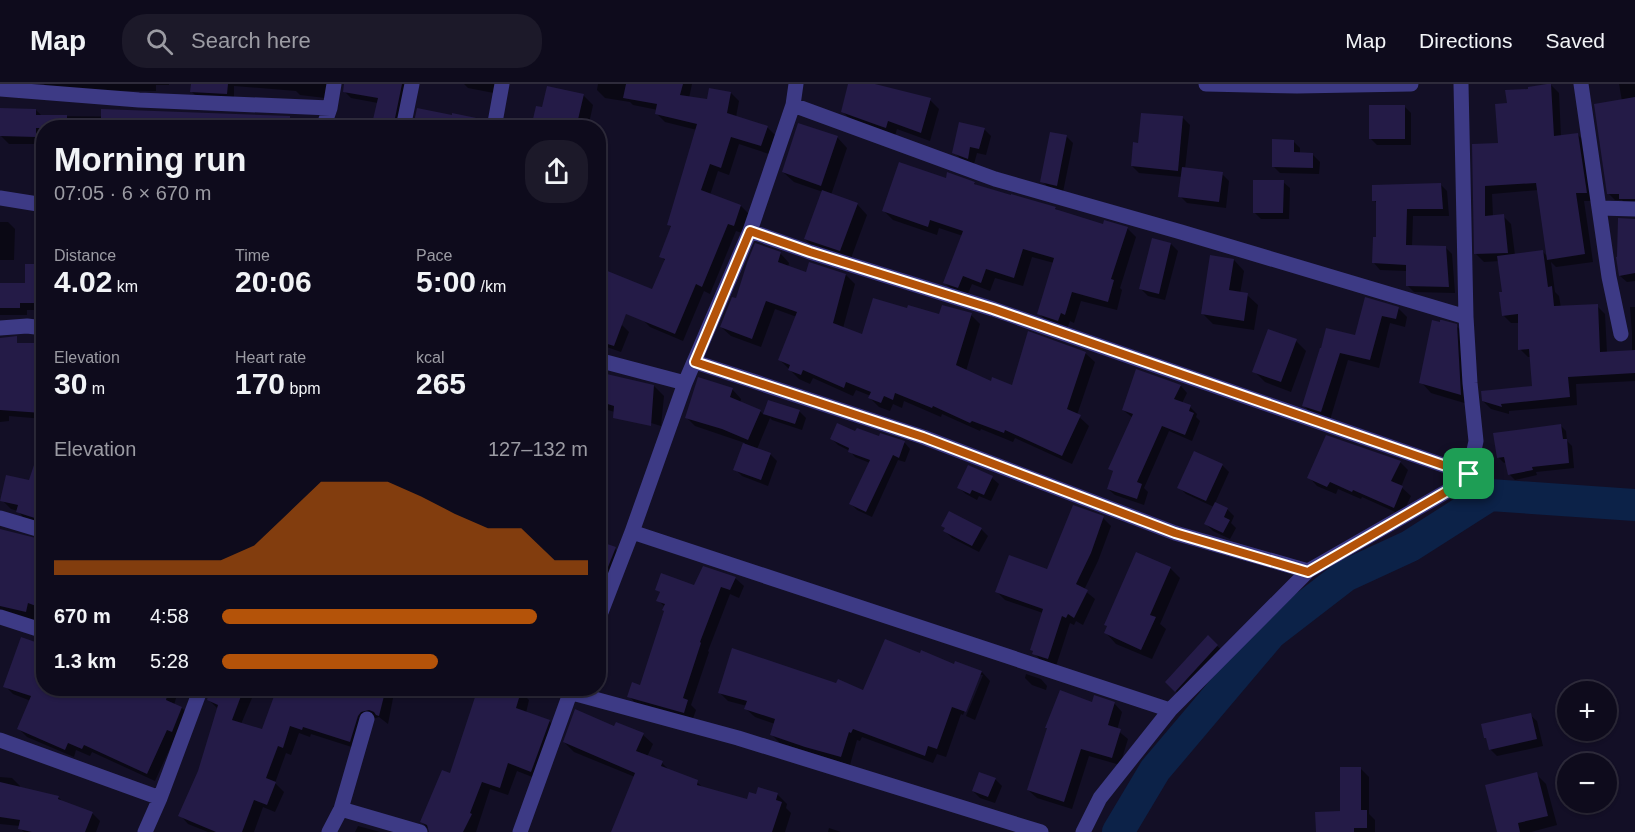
<!DOCTYPE html>
<html lang="en">
<head>
<meta charset="utf-8">
<style>
  body { margin:0; font-family:Arial,sans-serif; background:#1c1929; color:#f1f3f6; height:100vh; display:flex; flex-direction:column; font-size:22px; white-space:nowrap }
  * { box-sizing:border-box; margin:0 }
  p { font-size:20px; color:#9b9ba3 }
  .icon { flex:none; width:33px; height:33px; fill:none; stroke:currentColor; stroke-width:2; stroke-linecap:round; stroke-linejoin:round }
  .map { position:relative; flex:1; overflow:hidden }
  .sheet { position:absolute; left:36px; top:36px; width:570px; height:576px; display:flex; flex-direction:column; background:#0e0b1c; border-radius:24px; box-shadow:0 2px 4px #0004,0 0 0 2px #2e2b3b }
  .sheet>* { flex:none }
  .buttons { position:absolute; left:1557px; top:597px; display:grid; gap:12px }
  .buttons a { display:grid; place-items:center; width:60px; height:60px; border-radius:50%; background:#0e0b1c; box-shadow:0 2px 4px #0004,0 0 0 2px #2e2b3b; font-size:30px }
  .pin { position:absolute; display:grid; place-items:center; width:51px; height:51px; color:#fff; margin:-26px; border-radius:12px; box-shadow:0 3px 9px #0006 }
  .round { display:grid; place-items:center; flex:none; width:63px; height:63px; border-radius:24px; background:#1c1929 }
  .summary { display:flex; align-items:center; justify-content:space-between; height:102px; padding:0 18px }
  h1 { font-size:33px; font-weight:700; line-height:45px }
  .metrics { display:grid; grid-template-columns:repeat(3,1fr); gap:9px; height:102px; padding:6px 18px }
  .metrics div { display:grid; align-content:center }
  .metrics b { font-size:30px; font-weight:700 }
  .metrics small { font-size:16px; font-weight:400 }
  .metrics p { font-size:16px }
  .chart { height:168px; padding:12px 18px }
  .chart p { display:flex; justify-content:space-between }
  .chart svg { width:100%; height:108px; margin-top:6px; fill:#b45309; opacity:.7 }
  ul { padding:0 18px; list-style:none; font-size:20px }
  li { display:grid; grid-template-columns:96px 72px 1fr; align-items:center; height:45px }
  li i { height:15px; border-radius:8px; background:#b45309 }
  header { display:flex; align-items:center; gap:36px; box-sizing:border-box; height:84px; padding:0 30px; background:#0e0b1c; border-bottom:2px solid #2e2b3b }
  header strong { font-size:28px }
  nav { display:flex; gap:33px; margin-inline-start:auto; font-size:21px }
  .search { width:420px; height:54px; background:#1c1929; display:flex; align-items:center; gap:15px; box-sizing:border-box; padding:0 21px; border-radius:24px; color:#9b9ba3; font-size:22px }
  .map>svg:first-child { display:block }
  .shadow { fill:#0007; fill-rule:evenodd }
  .lines { fill:none; stroke-linecap:round; stroke-linejoin:round }
  .river { stroke:#0c2248; stroke-width:32 }
  .building { fill:#241b47 }
  .street { stroke:#3d3a85; stroke-width:15 }
  .route-casing { stroke:#fff; stroke-width:12 }
  .route { stroke:#b45309; stroke-width:8 }
</style>
</head>
<body>
<header>
<strong>Map</strong>
<div class="search"><svg class="icon" aria-label="search" viewBox="0 0 24 24"><circle cx="10" cy="10" r="6"/><path d="M15 15l6 6"/></svg>Search here</div>
<nav><a>Map</a><a>Directions</a><a>Saved</a></nav>
</header>
<div class="map">
<svg width="1635" height="748" viewBox="0 0 1635 748">
  <rect width="100%" height="100%" fill="#130f26"/>
  <path class="shadow" d="M44,0H169V1H156V7L50,6Z
    M192,0H333L325,14L300,11L296,7L234,2V16L199,15L192,8Z
    M344,0H412L401,44H335L337,38L373,41L378,19L351,14L344,7Z
    M464,0H502L499,10L468,4Z
    M598,0H692L689,14L708,17L731,9L739,17L736,33L767,43L775,51L769,70L739,60L729,91L718,87L710,111L741,122L749,130L742,149L736,147L710,210L704,207L683,257L650,243L642,235V233L598,218V182L599,185L653,207L665,177L661,172L672,144L668,140L697,46L665,38L657,30L658,26L633,21L630,18L605,14L597,6Z
    M850,0H875L878,2L930,16L939,25L930,57L897,45L895,52L852,37L843,28Z
    M1619,0H1635V74L1622,17Z
    M1551,1L1559,9L1561,53L1578,51L1586,59L1594,117H1584L1593,178L1556,183L1551,178L1555,208L1559,212L1561,224L1597,222L1605,230L1607,269L1632,268V249L1630,223H1635V297L1576,300L1577,321L1509,327V330L1491,325L1483,317L1533,304L1531,273H1528L1520,265L1519,239H1511L1503,231L1504,209L1500,177L1484,178L1476,170L1474,61L1500,60L1508,20L1530,6ZM1539,106L1548,173L1543,168L1515,171L1511,140L1503,132L1493,133L1492,110Z
    M583,11L593,21L588,44H539L540,40L535,34L543,25Z
    M1404,22L1411,29V61H1377L1370,54Z
    M36,26L42,32L290,34L298,41V44H44V74L36,67V60H9L1,52Z
    M418,26L485,37L491,44H414Z
    M1183,34L1190,41L1185,85L1222,90L1229,97L1226,124L1187,119L1180,112L1182,93L1139,89L1132,82L1140,60Z
    M984,45L991,52L986,71L977,69L974,80L961,75L954,68Z
    M1066,52L1073,59L1063,108L1049,104L1042,97Z
    M837,53L847,64L831,111L857,120L867,131L850,177L816,166L805,155L823,108L794,98L783,88Z
    M1293,57L1300,64V70L1313,71L1320,78L1319,90L1280,89L1273,82Z
    M1635,82V121H1627L1622,116H1615L1608,109Z
    M598,90L607,97L598,117Z
    M947,96L974,99L977,102L1055,124L1059,127L1104,142L1127,144L1136,153L1120,204L1122,206L1117,226L1081,217L1074,239L1070,237L1067,245L1048,239L1039,229L1054,179L1032,173L1023,202L995,194L990,207L972,200L967,212L954,208L945,199L963,152L939,144L937,151L893,136L884,127Z
    M1283,98L1290,104L1289,135H1261L1254,128Z
    M1440,100L1447,107L1449,132H1413L1412,162L1445,163L1452,170L1455,209L1414,208L1407,201V187L1380,186L1374,179L1377,155L1378,121L1374,116Z
    M1635,135V197L1627,198L1620,192Z
    M0,138H8L15,145L14,176H0Z
    M36,147H44V226H27V231H0V201H27L36,181Z
    M1153,156L1171,160L1178,167L1165,216L1148,212L1141,205Z
    M780,169L789,179L788,183L807,190L846,191L855,200L843,244L863,252L940,232L971,231L980,240L966,287L992,299L1013,303L1085,269L1095,278L1077,331L1089,342L1072,380L1015,354L1013,358L981,345L980,347L942,330L941,333L904,317L902,324L893,320L890,327L879,323L870,314L871,312L856,306L853,312L813,294L810,300L799,295L779,275L797,233L775,225L761,263L731,252L721,243L737,216Z
    M1234,176L1244,187L1240,210L1247,211L1258,221L1254,246L1213,240L1203,230Z
    M1366,215L1399,225L1407,233L1405,243L1390,239L1379,284L1348,276L1330,336L1312,330L1303,321L1321,266L1356,253Z
    M598,236L622,241L629,248L621,268L598,260Z
    M1456,242L1467,252L1471,321L1431,309L1421,298Z
    M1296,257L1306,267L1291,308L1265,298L1254,287Z
    M1137,287L1181,302L1187,309L1182,319L1190,323L1197,330L1196,333L1200,337L1192,357L1169,347L1144,404L1148,408L1144,421L1115,411L1108,405L1114,388L1110,385L1133,334L1123,326Z
    M598,288L603,290L654,302L664,312L661,342L598,323Z
    M44,304V335L9,332V337L0,338V306Z
    M732,305L741,315L740,319L760,327L764,331L769,318L799,327L806,334L802,346L772,336L770,334L757,365L770,370L777,377L768,402L742,392L735,385L745,359L695,342L686,333Z
    M1560,341L1566,347L1567,357L1572,362L1574,384L1536,388L1537,391L1515,396L1510,391L1507,378L1504,379L1498,373Z
    M598,348L601,351L598,363Z
    M856,349L880,354L881,351L905,359L910,365L905,378L898,376L872,433L857,426L851,420L870,379L855,373L850,367L838,361L832,355Z
    M44,366V443L26,437L18,427L11,425L2,416L30,398Z
    M1400,378L1408,386L1401,403L1411,412L1402,431L1362,413L1361,415L1338,405L1336,410L1317,402L1309,393Z
    M1222,381L1229,388L1215,419L1227,425L1234,432L1231,439L1236,444L1230,455L1213,447L1206,440L1214,423L1186,410L1179,403Z
    M992,394L999,400L991,417L979,412L977,416L966,410L959,404Z
    M1103,434L1111,442L1098,477L1084,506L1095,515L1083,541L1076,537L1074,541L1070,539L1056,582L1042,578L1031,565L1043,529L1005,516L997,508L1048,487Z
    M981,445L988,452L979,468L952,454L945,447Z
    M0,456L44,487V529L37,526L35,536L0,528Z
    M598,459L615,465L623,473L607,513L598,510Z
    M1170,484L1180,494L1160,540L1166,545L1152,575L1116,560L1106,549Z
    M735,494L744,502L739,514L730,510L708,567L709,568L691,621L696,626L692,637L637,621L629,612L641,603L666,527L665,523L658,516L661,509L656,505L695,502Z
    M1208,554L1224,568L1182,613L1167,598Z
    M956,578L982,588L990,597L975,636L966,632L983,591H979L963,631L961,630L946,673L937,670L933,679L862,653L860,657L857,656L850,681L780,659L771,650L775,640L755,633L746,625L747,622L728,617L719,608H864L955,582Z
    M1026,590L1041,595L1047,602L1046,606L1032,601L1025,594Z
    M5,602L44,604H179L174,621L182,624L190,632L175,653L155,697L92,668L90,672L76,666L74,673L27,653L19,645L31,617L13,610Z
    M268,604H395L388,640L379,633L369,636L358,665L311,650L310,653L299,649L291,671L286,669L275,699L284,708L275,728L263,723L254,748H208L188,740L180,731L199,688L218,625L209,616L243,605L252,614L241,640L263,647L276,612Z
    M521,608L529,616L526,629L549,637L558,646L540,696L517,687L508,711L490,705L476,748H431L421,737L451,691Z
    M1114,619L1122,628L1117,646L1128,655L1120,681L1089,672L1072,725L1037,714L1028,706L1093,620Z
    M1530,631L1537,637L1543,662L1497,672L1490,665Z
    M615,644L643,651L653,660L647,673L662,679L671,688L697,698L703,704L748,717L757,712L777,710L787,720L786,724L791,729L785,748H613L635,693L574,668L564,658Z
    M1360,684L1369,693V730L1375,736V748H1317L1342,728Z
    M1536,690L1546,700L1557,741L1531,748H1498Z
    M0,693L12,694L20,702V704L58,713L63,718L92,729L100,737L96,748H24L20,744V742L0,740Z
    M995,695L1002,702L995,719L980,714L973,707Z
    M358,742L380,748H355Z
    M829,744L841,748H828Z"/>
  <g class="lines">
    <path class="river" d="M1118,748L1155,686L1271,549L1345,492L1410,462L1490,411L1635,421"/>
  </g>
  <path class="building" d="M191,0H228L227,10L190,8Z
    M344,0H402L393,44H371L378,14L343,8Z
    M626,0H683L680,11L707,15L709,4L731,8L727,29L768,42L761,62L731,53L721,84L710,80L701,106L741,121L734,142L728,140L702,203L696,200L675,250L626,230L614,262L598,257V243L608,218L603,216L605,212L598,210V203L605,186L652,205L665,175L659,173L671,142L667,141L697,40L655,30L657,20L623,14Z
    M848,0H875L931,14L921,49L888,37L886,44L880,42L841,28Z
    M1547,0H1551L1554,52L1578,49L1587,109H1576L1585,170L1547,176L1536,99L1485,102V132L1504,130L1508,169L1474,170L1472,60L1498,59L1495,20L1507,19L1505,6L1528,5V3Z
    M547,2L584,10L576,44H538L539,36L533,35L536,22L542,23Z
    M1635,13V115H1619V110H1607L1594,20Z
    M1369,21H1405V55H1369Z
    M0,24L36,25V31H67V44H36V53L0,52Z
    M417,24L452,31V29L486,36L484,44L413,43Z
    M101,25L290,32V44H101Z
    M1141,29L1183,32L1178,87L1131,82L1133,58L1138,59Z
    M959,38L985,44L979,65L970,63L968,75L952,69Z
    M798,39L838,52L821,102L782,88Z
    M1050,48L1067,51L1057,102L1040,98Z
    M1272,55L1294,56V68L1313,69V84L1272,83Z
    M899,78L946,94L947,88L975,98L974,100L1011,111V110L1056,123L1055,125L1103,140L1104,136L1128,143L1111,195L1114,196L1108,218L1072,208L1065,231L1061,229L1058,237L1037,230L1054,174L1023,165L1014,194L986,185L981,199L963,192L958,204L943,199L963,147L930,136L928,143L882,127Z
    M1182,83L1223,88L1219,118L1178,113Z
    M1253,96H1284L1283,129H1253Z
    M1441,99L1443,125H1407L1406,161L1446,162L1449,203L1406,202V181L1372,179L1373,153H1376V117H1372V101Z
    M822,106L858,119L840,167L804,155Z
    M1618,134L1635,135V189L1619,192L1616,173H1617Z
    M1152,154L1171,159L1159,210L1139,205Z
    M755,159L781,168L778,178L806,188L809,178L846,190L833,239L862,250L873,214L907,224L908,221L939,230L942,221L972,229L956,281L991,297L992,293L1012,301L1028,247L1086,268L1067,325L1081,331L1062,372L1005,346L1004,349L972,337L970,339L933,322L932,324L895,309L893,316L884,312L881,319L868,314L871,308L846,298L844,304L803,286L801,291L788,286L790,281L778,276L797,228L766,217L752,255L720,243L732,213L736,214L747,179Z
    M1543,166L1548,203L1552,202L1554,222L1598,220L1600,268L1635,266V289L1568,293L1570,313L1501,320L1502,323L1482,317L1481,307L1532,302L1529,265L1518,266V230L1502,232L1499,208H1502L1497,172Z
    M1210,171L1234,175L1229,206L1248,209L1244,237L1201,230Z
    M25,180H44V219H20V224H0V199H25Z
    M1365,213L1399,223L1396,235L1382,232L1370,276L1340,269L1321,328L1302,322L1320,264H1321L1326,244L1355,251Z
    M1432,236L1440,238V236H1442L1457,240L1461,311L1419,299Z
    M1268,245L1297,255L1281,298L1252,288Z
    M17,252V259H44V312L42,329L0,326V254Z
    M1136,285L1181,301L1174,315L1191,321L1189,327L1194,329L1185,351L1162,342L1137,398L1142,400L1137,415L1107,405L1113,387L1108,385L1133,330L1122,326Z
    M598,288L654,301L651,342L613,334L614,322L598,317Z
    M698,293L733,304L730,313L761,326L748,356L722,345L685,334Z
    M768,316L800,326L795,340L763,330Z
    M837,339L855,347L857,344L879,352L880,349L905,357L899,374L893,371L866,428L849,420L870,376L848,368L849,364L830,355Z
    M1561,340L1563,355H1567L1569,379L1532,383L1533,386L1508,391L1504,373L1497,374L1493,349Z
    M1326,351L1401,377L1391,397L1403,402L1394,424L1353,406L1352,408L1330,398L1327,403L1307,394Z
    M743,359L771,369L761,396L733,386Z
    M41,360H44V437L16,428L18,421L0,417L6,391L29,396Z
    M1194,367L1223,380L1206,417L1177,404Z
    M968,381L993,392L984,411L972,406L970,410L957,404Z
    M1215,418L1228,424L1224,433L1230,436L1223,449L1204,440Z
    M1073,421L1104,432L1091,469L1076,500L1088,506L1074,534L1068,530L1066,534L1062,532L1048,575L1032,570L1033,567L1030,566L1043,525L995,508L1009,471L1047,485Z
    M949,427L982,444L972,462L943,447L945,444L941,442Z
    M0,445L44,456V525L28,519L26,528L0,522Z
    M598,457L616,463L598,508Z
    M1136,468L1171,483L1150,531L1156,533L1141,566L1104,549L1107,542L1104,541Z
    M703,482L736,493L730,506L721,503L700,558L701,559L683,614L688,616L684,629L627,613L632,598L640,601L664,527L662,526L665,520L656,517L660,508L655,506L661,489L694,501Z
    M1208,551L1218,561L1175,608L1165,598Z
    M21,553L44,561V604H169L166,616L182,623L172,648L167,646L147,690L84,661L82,665L68,659L65,666L17,645L31,612L3,603Z
    M885,555L920,569L921,566L954,580L955,577L982,587L966,628L952,623L937,665L928,662L925,672L853,645L851,649L849,648L841,673L805,663L770,651L775,635L744,625L747,617L718,609L732,564L836,599L838,595L863,606Z
    M210,604H244L232,636L262,645L277,604H386L379,632L376,631L374,628L369,626L361,628L358,632L350,658L303,643L302,646L290,642L283,664L278,662L266,694L276,698L267,721L254,716L242,748H216L178,732L198,687L218,621L207,616Z
    M478,604H522L516,624L550,636L531,688L508,679L500,704L482,698L470,729L472,730L463,748H429L427,741L420,738L442,686L450,689Z
    M1060,606L1092,618L1094,611L1115,618L1108,641L1121,645L1112,674L1081,665L1064,718L1027,706L1047,644H1045Z
    M575,625L614,642L616,638L644,649L636,667L663,677L661,682L698,696L697,701L747,715L749,708L756,710L758,703L778,709L776,716L782,718L772,748H611L635,689L563,658Z
    M1531,629L1537,655L1489,666L1486,654H1484L1481,640Z
    M1340,683H1361V726H1367V744H1354V748H1316L1315,728L1340,727Z
    M979,688L996,694L988,713L972,707Z
    M1537,688L1548,732L1518,739L1520,748H1497L1485,701Z
    M0,698L59,712L58,715L93,728L85,748H32L18,745L20,736L0,733Z"/>
  <g class="lines">
    <path class="street" d="M1206,0L1297,2L1411,0
      M1581,0L1609,193L1621,250
      M0,5L139,16L330,24
      M793,21L995,95L1181,148L1466,233
      M323,44L330,24L334,0
      M403,44L412,0
      M494,44L502,0
      M0,114L44,121
      M1600,124L1635,125
      M750,147L810,168L993,225L1469,390
      M0,244L27,242L44,244
      M598,276L685,299
      M695,278L923,353L1175,449L1308,487
      M0,434L44,447
      M632,448L1170,626
      M0,533L44,547
      M598,536L632,448L685,299L750,147L793,21L796,0
      M554,604L738,654L1041,748
      M0,656L160,714
      M341,725L420,748
      M145,748L160,714L201,604
      M329,748L341,725L367,635
      M520,748L572,604
      M1083,748L1100,714L1170,626L1308,487L1451,405L1469,390L1476,357L1470,299L1466,233L1461,0"/>
  </g>
  <g class="lines">
    <defs>
      <path id="route" d="M750,147L810,168L993,225L1469,390L1451,405L1308,488L1175,449L923,353L695,278Z"/>
    </defs>
    <use href="#route" class="route-casing"/>
    <use href="#route" class="route"/>
  </g>
</svg>
<div class="buttons">
<a>+</a>
<a>−</a>
</div>
<div class="pin" style="left:1469px;top:390px;background:#1e9e55"><svg class="icon" aria-label="arrive" viewBox="0 0 24 24"><path d="M6 21V4h12l-3 4 3 4H6"/></svg></div>
<section class="sheet">
<div class="summary"><div><h1>Morning run</h1><p>07:05 · 6 × 670 m</p></div><a class="round"><svg class="icon" aria-label="share" viewBox="0 0 24 24"><path d="M12 15V3M7 8l5-5 5 5M5 13v7h14v-7"/></svg></a></div>
<div class="metrics">
<div><p>Distance</p><b>4.02<small> km</small></b></div>
<div><p>Time</p><b>20:06</b></div>
<div><p>Pace</p><b>5:00<small> /km</small></b></div>
</div>
<div class="metrics">
<div><p>Elevation</p><b>30<small> m</small></b></div>
<div><p>Heart rate</p><b>170<small> bpm</small></b></div>
<div><p>kcal</p><b>265</b></div>
</div>
<div class="chart"><p><span>Elevation</span>127–132 m</p>
<svg viewBox="0 0 160 44" preserveAspectRatio="none"><path d="M0 44V38L10 38L20 38L30 38L40 38L50 38L60 32L70 19L80 6L90 6L100 6L110 12L120 19L130 25L140 25L150 38L160 38V44z"/></svg>
</div>
<ul>
<li><b>670 m</b>4:58<i style="width:86%"></i></li>
<li><b>1.3 km</b>5:28<i style="width:59%"></i></li>
</ul>
</section>
</div>
</body>
</html>
